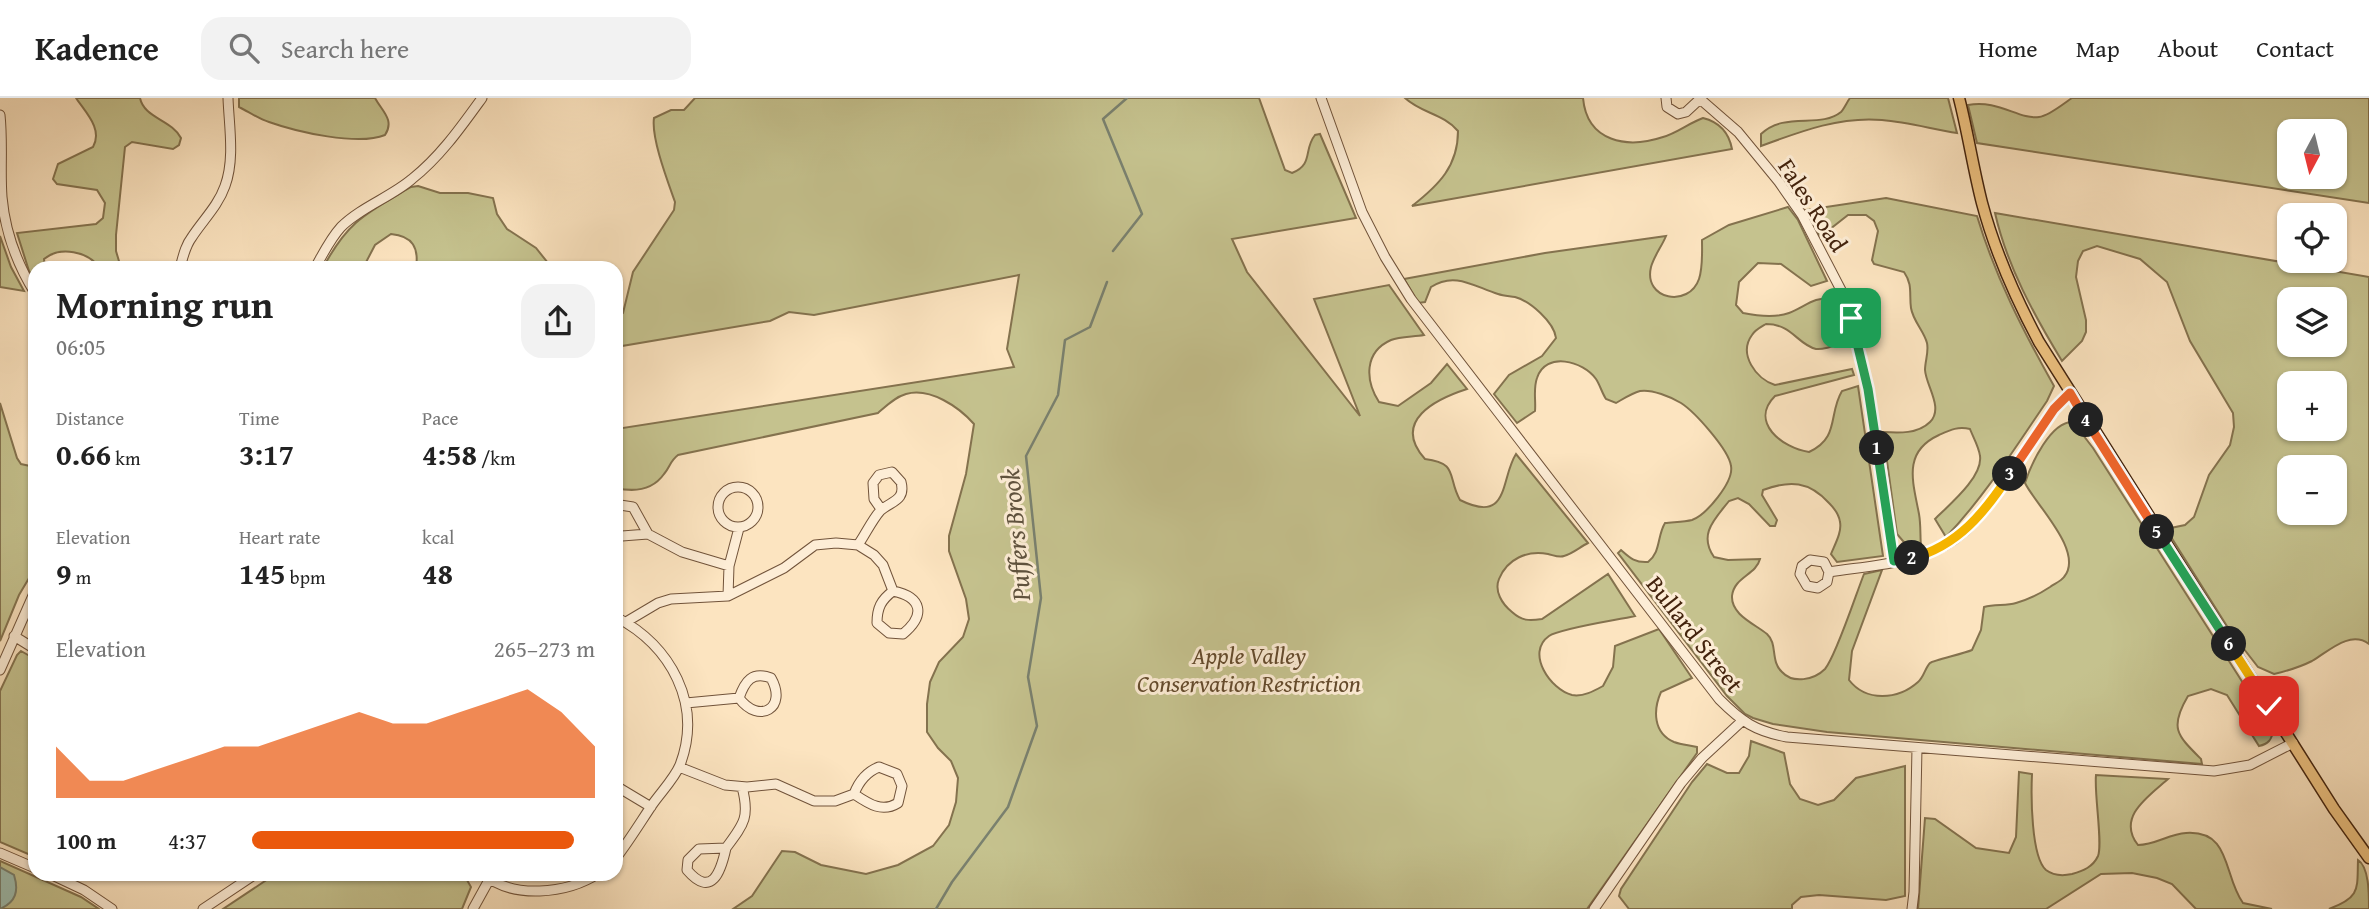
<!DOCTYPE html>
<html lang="en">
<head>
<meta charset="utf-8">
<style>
  body { margin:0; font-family:"Gentium Book Plus",serif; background:#f2f2f2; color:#222; height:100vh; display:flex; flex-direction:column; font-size:26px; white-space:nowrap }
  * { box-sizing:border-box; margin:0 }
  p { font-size:23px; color:#767676 }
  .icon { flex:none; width:38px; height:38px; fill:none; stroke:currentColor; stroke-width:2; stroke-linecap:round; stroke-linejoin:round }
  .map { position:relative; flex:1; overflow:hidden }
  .side { position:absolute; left:28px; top:163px; width:595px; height:620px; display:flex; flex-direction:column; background:#fff; border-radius:21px; box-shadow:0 2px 5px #0004 }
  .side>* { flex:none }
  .needle { width:46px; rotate:187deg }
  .controls { position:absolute; left:2277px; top:21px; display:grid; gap:14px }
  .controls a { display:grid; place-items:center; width:70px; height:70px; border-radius:14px; background:#fff; box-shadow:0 2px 5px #0004; font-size:35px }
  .pin { position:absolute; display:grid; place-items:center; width:60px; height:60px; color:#fff; margin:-30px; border-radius:14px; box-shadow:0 4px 10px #0006 }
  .km { position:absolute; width:35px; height:35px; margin:-18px; border-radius:50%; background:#222; color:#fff; font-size:19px; line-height:35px; text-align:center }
  .round { display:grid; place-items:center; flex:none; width:74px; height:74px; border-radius:21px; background:#f2f2f2 }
  .overview { display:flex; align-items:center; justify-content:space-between; height:119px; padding:0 28px }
  h1 { font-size:38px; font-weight:600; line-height:52px }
  .figures { display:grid; grid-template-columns:repeat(3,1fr); gap:10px; height:119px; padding:7px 28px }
  .figures div { display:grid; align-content:center }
  .figures b { font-size:30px; font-weight:600 }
  .figures small { font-size:19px; font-weight:400 }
  .figures p { font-size:19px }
  .chart { height:196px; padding:14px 28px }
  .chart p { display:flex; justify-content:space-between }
  .chart svg { width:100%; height:126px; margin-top:7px; fill:#ea580c; opacity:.7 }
  ul { padding:0 28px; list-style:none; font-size:23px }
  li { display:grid; grid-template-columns:112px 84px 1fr; align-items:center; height:52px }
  li i { height:18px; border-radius:9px; background:#ea580c }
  header { display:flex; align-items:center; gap:42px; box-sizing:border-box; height:98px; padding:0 35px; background:#fff; border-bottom:2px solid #e0e0e0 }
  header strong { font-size:33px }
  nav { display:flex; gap:38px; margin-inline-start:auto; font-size:24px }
  .search { width:490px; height:63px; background:#f2f2f2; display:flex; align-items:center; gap:18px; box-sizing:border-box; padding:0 24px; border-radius:21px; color:#767676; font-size:26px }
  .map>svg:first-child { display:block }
  .green { fill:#c5c28e; stroke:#84724e; stroke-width:2; fill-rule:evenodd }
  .water { fill:#9fbfb1; stroke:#7a816f; stroke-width:2 }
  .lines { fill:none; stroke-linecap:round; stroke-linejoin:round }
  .stream { stroke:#7a816f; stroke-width:2.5 }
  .minor-casing { stroke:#71533a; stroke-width:11 }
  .major-casing { stroke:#43230d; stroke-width:13 }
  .minor { stroke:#fdedd6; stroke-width:9 }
  .major { stroke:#eec280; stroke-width:10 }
  .split-1-casing { stroke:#fff; stroke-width:14 }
  .split-2-casing { stroke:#fff; stroke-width:14 }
  .split-3-casing { stroke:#fff; stroke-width:14 }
  .split-4-casing { stroke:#fff; stroke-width:14 }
  .split-5-casing { stroke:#fff; stroke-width:14 }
  .split-6-casing { stroke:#fff; stroke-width:14 }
  .split-7-casing { stroke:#fff; stroke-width:14 }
  .split-1 { stroke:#22a559; stroke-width:9 }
  .split-2 { stroke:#22a559; stroke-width:9 }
  .split-3 { stroke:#f5b400; stroke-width:9 }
  .split-4 { stroke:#f0652b; stroke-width:9 }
  .split-5 { stroke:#f0652b; stroke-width:9 }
  .split-6 { stroke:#22a559; stroke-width:9 }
  .split-7 { stroke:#f5b400; stroke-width:9 }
  .labels { text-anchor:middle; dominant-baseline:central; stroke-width:6; stroke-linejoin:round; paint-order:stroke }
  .street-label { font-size:24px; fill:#43230d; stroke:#fdedd6 }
  .park-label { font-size:24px; font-style:italic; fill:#644b2d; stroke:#fdedd6 }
  .water-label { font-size:26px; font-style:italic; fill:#5f523e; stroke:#fdedd6 }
</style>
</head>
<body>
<header>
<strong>Kadence</strong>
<div class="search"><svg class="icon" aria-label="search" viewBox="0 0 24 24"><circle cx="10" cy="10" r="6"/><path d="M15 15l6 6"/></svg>Search here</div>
<nav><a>Home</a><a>Map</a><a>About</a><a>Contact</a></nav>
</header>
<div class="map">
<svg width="2369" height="811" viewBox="0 0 2369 811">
  <rect width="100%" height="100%" fill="#fce4c0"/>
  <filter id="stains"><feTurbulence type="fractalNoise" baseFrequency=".00286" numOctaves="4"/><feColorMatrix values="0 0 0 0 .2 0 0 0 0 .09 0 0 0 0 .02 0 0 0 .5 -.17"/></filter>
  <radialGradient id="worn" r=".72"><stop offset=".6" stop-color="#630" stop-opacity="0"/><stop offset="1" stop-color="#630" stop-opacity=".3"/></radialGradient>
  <path class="green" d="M76,0H140C144,20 172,22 181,40L179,47L173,51L132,44L125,49L116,137V153L121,170H100C88,153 60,148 44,161L45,170H35V183L29,173L17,135L96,126L103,120L105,105L97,92L57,86L53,81L58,66L93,49C103,31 86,15 76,0Z
    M239,0H375C382,13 395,22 385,37C358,48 297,34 269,24C259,21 249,14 239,9Z
    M695,0H1259L1285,72L1292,75C1314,66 1303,52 1315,37L1320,36L1356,120L1232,141L1247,174L1360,318L1314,201L1389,187L1424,237C1414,239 1400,238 1391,242C1364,254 1365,282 1379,304L1398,308L1431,285L1447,266L1467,291C1436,301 1391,323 1425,361C1459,365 1447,379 1460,402C1510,427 1500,381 1516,356L1588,445C1580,449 1572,456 1564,458C1559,460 1553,457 1548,456C1527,452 1507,461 1499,481C1494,493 1502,506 1512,514C1522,523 1529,523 1542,521L1608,476L1635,518C1618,522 1561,530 1549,538C1525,555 1551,592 1572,597C1583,599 1594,593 1603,588L1613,569L1615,548L1659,531L1692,580L1661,594C1653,612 1653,635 1674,644C1682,647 1689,647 1697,649V655L1587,811H733L752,798L782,753L795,754L821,767L866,776L898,767L933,748L949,727L956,704L958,680L951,663L938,650L927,634V606L930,584L939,564L963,539L969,521L966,501L949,453V438L966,376L974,326C959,309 930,289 906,296C895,299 886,308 878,315L678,357C670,363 670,369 664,376C652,393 634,394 616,390V331L1014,269L1007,251L1019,177L814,217L789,214L770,223L616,249V221L623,215L633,174L674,112L675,104C668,84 651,40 654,20L671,12H684Z
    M1405,0H1583C1587,44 1627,51 1663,39C1677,35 1689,25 1703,20C1719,24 1729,35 1732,51L1412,108C1439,87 1458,68 1458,33C1444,16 1421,15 1405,0Z
    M1850,0H1948L1957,35C1932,31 1907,24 1882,22C1840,18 1799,34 1761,48V36C1785,13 1820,31 1841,14C1844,11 1847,4 1850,0Z
    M2072,0H2369V105L1977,45L1968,7C1998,1 2019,22 2039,19C2049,18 2063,6 2072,0ZM2289,33H2334V79H2289Z
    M418,88L440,95H468L493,100L497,116L507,131L536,150L552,170H416C419,150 413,138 391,136L375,147L363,170H323C348,122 367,115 411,89Z
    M1886,100L1977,118C1995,178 2023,233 2054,288L2047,303C2015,350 1985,398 1946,439L1935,421C1949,407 1983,379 1980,358C1979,349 1973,339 1970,331C1958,328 1950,332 1939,337C1902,354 1913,384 1919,416C1921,427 1920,438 1921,449H1908L1897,436L1883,334C1899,335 1918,336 1930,324C1944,310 1926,288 1925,272C1925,263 1929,254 1927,245C1924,233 1913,223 1911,210C1909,196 1913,187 1904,174L1874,166L1872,162L1878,133L1874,123L1866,117H1848L1820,139L1806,112Z
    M1788,109L1798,122L1827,183L1811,188L1781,166L1758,165L1739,184L1736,207L1743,215C1758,218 1775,220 1789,215C1805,209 1814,198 1832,201L1844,244C1836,247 1825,252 1816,251C1798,247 1792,226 1766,226C1761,229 1755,232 1752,237C1738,256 1756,281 1775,287L1852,271L1854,277L1775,298C1749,324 1782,350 1809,354C1840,340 1828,316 1842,293L1858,288L1883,458L1837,464L1831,456C1835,446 1842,434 1840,424C1839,416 1834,410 1829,405C1809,383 1790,382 1763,392L1762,397L1777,422L1775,428H1770L1749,406L1738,400L1729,403C1715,421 1698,436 1714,459L1728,462L1760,461C1756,477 1734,479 1732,498C1731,517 1755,526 1767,536C1778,546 1770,563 1782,574C1793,586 1814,582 1825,571C1836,558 1856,496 1864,476L1882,472L1852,553L1849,582C1866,604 1898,602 1918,584C1924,579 1925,570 1930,565C1934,562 1963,556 1972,552L1981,532L1984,509C1995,506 2006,508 2016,505C2027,502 2041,495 2050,489C2054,486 2061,483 2064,479C2085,454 2035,406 2025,385C2031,366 2051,323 2073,324L2093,350L2273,632C2272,642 2268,646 2259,648L2227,597L2211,591L2188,598C2169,630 2177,637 2201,661L2202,666L1827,634L1773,626L1753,620L1745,616L1727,598L1618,455L1621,452C1630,460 1635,465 1648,464C1661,454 1657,438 1665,425C1673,424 1684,424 1692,422C1706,417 1734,384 1731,368C1729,352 1695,314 1681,305C1671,299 1652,291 1640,293C1632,295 1623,301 1616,305L1606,301C1602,295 1600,287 1596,281C1583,263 1546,253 1537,280C1533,291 1536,302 1535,313L1517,325L1494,296L1509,277L1542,258L1556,240C1554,224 1530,203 1515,199C1510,198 1504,198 1498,196C1475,189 1455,173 1431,189L1425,204L1418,205L1404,181L1545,155L1666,138C1662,148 1654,158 1651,169C1643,202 1689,210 1699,181C1703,169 1702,154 1702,142L1729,127Z
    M1995,115L2369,179V546C2350,532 2329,553 2312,563C2300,569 2287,573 2274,576L2258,569L2230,533L2166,431L2185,427L2194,419L2209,377L2230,347L2234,329L2233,315L2190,243L2167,184L2140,161L2097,148L2083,153L2078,163L2076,179L2086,222V234L2082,243L2062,263C2034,217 2007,168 1995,115ZM2289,201H2334V247H2289ZM2289,285H2334V331H2289ZM2289,369H2334V415H2289Z
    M0,138L11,169L24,193L0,189Z
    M0,305L17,360L21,366L35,369V470L19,497L0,543Z
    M21,553L35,561V759L0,744V593L17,557Z
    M1751,643L1784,655L1790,686L1800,701L1818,707L1834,702L1856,680L1905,668V798L1886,802L1819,797L1801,799L1792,807V811H1629L1619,798L1621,791L1692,684L1707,666L1727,675H1739L1749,658Z
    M2019,674L2032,676C2031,697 2031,759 2046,772C2054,778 2063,778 2072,776C2083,773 2093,769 2098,758C2103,746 2094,696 2096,677L2168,681C2149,698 2116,719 2138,747C2155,747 2169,736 2186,735C2232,732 2223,778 2243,805L2272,811H2196L2172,786L2157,780L2132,775L2101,776L2046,811H1918L1925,720L1935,721L1976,750L2009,755L2016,739Z
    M2358,762C2369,769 2369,795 2369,811H2329C2361,799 2357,791 2358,762Z
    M0,763L81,799L99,811H0Z
    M277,775H463L471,789L462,811H223Z"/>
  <path class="water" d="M0,769L14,777C19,793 16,804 0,811Z"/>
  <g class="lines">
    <path class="stream" d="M1113,153L1142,116L1103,21L1127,0
      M936,811L952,784L1008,709L1037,628L1028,579L1041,500L1026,358L1058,297L1065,242L1090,229L1107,184"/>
    <defs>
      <path id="minor" d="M1321,0L1362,114L1385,159L1411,201L1719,601C1742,624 1755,633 1787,639L2214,673L2250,667L2293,645
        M1666,0L1667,9L1678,16L1686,14L1700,1
        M1699,0L1738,34L1779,84L1802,117L1841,192L1858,244L1868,291L1893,463
        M0,17C3,45 0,72 2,99C5,133 17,166 35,195
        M180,170C183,159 185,148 192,139C203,122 218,108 225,88C235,61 229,28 228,0
        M315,170C323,156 330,141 341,129C361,109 391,99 412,81C440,59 461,29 482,0
        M718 409a20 20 0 1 1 40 0a20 20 0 1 1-40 0Z
        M616,409L620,407L633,409L648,436
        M616,435L622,438L648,436L682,454L729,468L739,430
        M858,447C865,437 872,422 880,413C891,403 906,403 901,384L892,374L879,377L873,385L874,401L881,411
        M729,468L728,498L784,470L815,447L836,445L858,447L874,457L883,467L893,493C922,499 926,517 903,536L889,535L877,525C877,510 881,502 893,493
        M1829,474L1827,484L1818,490L1807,488L1800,476L1802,468L1810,462L1824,464L1829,474C1867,468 1910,466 1944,448C1978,429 2001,391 2022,359C2036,337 2049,311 2070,295
        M616,519C671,548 703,606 680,667C674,681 661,694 652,707C640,725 629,743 616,760
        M626,524L658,505L671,501L728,498
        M14,538L35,551
        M0,572L35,493
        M686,605L739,600C745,583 752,573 771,580C788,610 759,627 739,600
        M679,669L725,687L747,689L776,686L814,703H835L854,696C869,706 882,715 898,705L902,688L897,676L879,669C866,674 859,683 854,696
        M616,688L651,709
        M726,750C721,773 712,801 687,772L688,762L699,751L726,750C744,726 750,719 742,689
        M0,755L35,770
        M48,775L84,792L112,811
        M482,775C512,802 567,796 599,775
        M203,811L257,775
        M473,811L489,782
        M1594,811L1681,685L1702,660L1742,623
        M1912,811L1914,794L1917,650"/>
      <path id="major" d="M1959,0C1968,35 1973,70 1982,105C1995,154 2015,199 2039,244L2334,711L2369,760"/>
    </defs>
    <use href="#minor" class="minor-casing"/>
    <use href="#major" class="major-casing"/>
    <use href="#minor" class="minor"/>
    <use href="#major" class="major"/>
  </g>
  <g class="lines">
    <defs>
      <path id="split-1" d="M1851,220L1868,291L1877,350"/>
      <path id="split-2" d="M1877,350L1894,463L1912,460"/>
      <path id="split-3" d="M1912,460C1958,448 1985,414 2010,376"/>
      <path id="split-4" d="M2010,376L2054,311L2070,295L2086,322"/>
      <path id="split-5" d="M2086,322L2157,434"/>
      <path id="split-6" d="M2157,434L2229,546"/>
      <path id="split-7" d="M2229,546L2269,608"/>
    </defs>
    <use href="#split-1" class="split-1-casing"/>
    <use href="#split-2" class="split-2-casing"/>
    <use href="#split-3" class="split-3-casing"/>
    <use href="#split-4" class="split-4-casing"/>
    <use href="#split-5" class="split-5-casing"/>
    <use href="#split-6" class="split-6-casing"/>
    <use href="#split-7" class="split-7-casing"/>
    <use href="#split-1" class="split-1"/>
    <use href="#split-2" class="split-2"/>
    <use href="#split-3" class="split-3"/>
    <use href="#split-4" class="split-4"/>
    <use href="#split-5" class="split-5"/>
    <use href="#split-6" class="split-6"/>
    <use href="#split-7" class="split-7"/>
  </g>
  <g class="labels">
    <g class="street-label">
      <text transform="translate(1813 107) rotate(57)">Fales Road</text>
      <text transform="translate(1695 536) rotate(52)">Bullard Street</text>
    </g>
    <g class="park-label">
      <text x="1249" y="557">Apple Valley<tspan x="1249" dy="28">Conservation Restriction</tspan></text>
    </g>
    <g class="water-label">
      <text transform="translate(1015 437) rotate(-95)">Puffers Brook</text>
    </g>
  </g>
  <rect width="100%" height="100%" filter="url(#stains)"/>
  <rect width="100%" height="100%" fill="url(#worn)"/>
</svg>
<div class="controls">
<a><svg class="needle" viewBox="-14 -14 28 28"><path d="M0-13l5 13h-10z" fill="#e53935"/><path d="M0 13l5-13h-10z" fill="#767676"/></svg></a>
<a><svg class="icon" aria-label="locate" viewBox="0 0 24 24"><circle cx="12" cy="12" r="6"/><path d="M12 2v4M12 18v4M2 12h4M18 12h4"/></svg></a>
<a><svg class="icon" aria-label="layers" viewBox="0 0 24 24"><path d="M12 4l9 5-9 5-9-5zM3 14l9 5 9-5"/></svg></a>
<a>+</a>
<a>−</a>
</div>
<div class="pin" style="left:1851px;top:220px;background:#1e9e55"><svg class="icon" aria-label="arrive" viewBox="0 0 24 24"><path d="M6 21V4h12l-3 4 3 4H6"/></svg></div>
<div class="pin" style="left:2269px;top:608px;background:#d93025"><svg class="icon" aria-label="check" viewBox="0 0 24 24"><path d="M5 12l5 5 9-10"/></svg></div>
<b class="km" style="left:1877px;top:350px">1</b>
<b class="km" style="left:1912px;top:460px">2</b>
<b class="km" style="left:2010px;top:376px">3</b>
<b class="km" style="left:2086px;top:322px">4</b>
<b class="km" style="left:2157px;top:434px">5</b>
<b class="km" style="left:2229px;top:546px">6</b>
<section class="side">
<div class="overview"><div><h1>Morning run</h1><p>06:05</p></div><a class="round"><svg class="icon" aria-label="share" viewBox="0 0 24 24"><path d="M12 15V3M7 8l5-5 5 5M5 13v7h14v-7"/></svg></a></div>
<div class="figures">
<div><p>Distance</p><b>0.66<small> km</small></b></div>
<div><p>Time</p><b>3:17</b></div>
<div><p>Pace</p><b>4:58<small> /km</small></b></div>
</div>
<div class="figures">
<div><p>Elevation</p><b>9<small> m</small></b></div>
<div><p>Heart rate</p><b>145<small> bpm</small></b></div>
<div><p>kcal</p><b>48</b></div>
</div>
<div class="chart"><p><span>Elevation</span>265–273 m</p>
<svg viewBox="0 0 160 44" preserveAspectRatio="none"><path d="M0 44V26L10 38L20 38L30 34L40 30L50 26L60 26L70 22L80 18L90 14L100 18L110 18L120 14L130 10L140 6L150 14L160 26V44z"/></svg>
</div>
<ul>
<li><b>100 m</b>4:37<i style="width:94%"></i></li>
</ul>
</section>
</div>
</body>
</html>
